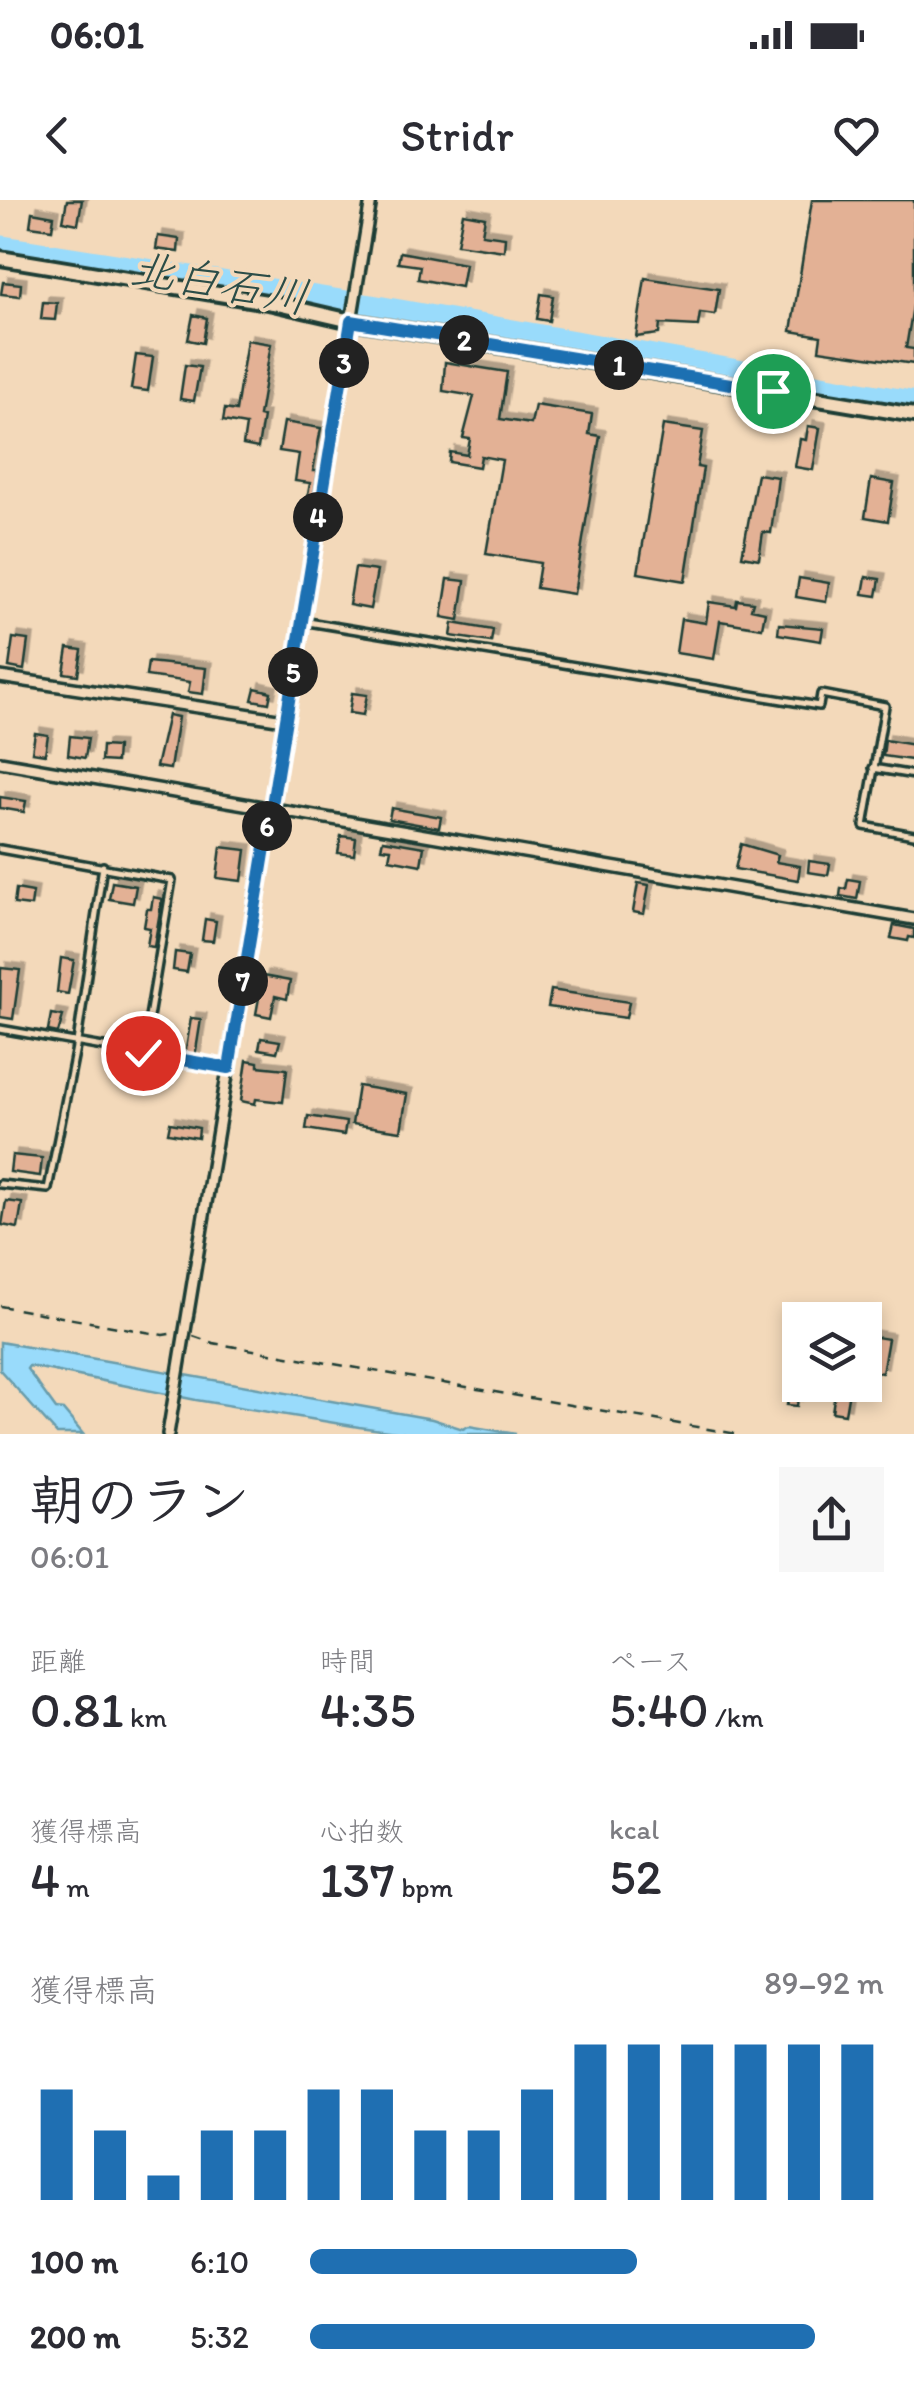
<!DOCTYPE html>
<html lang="ja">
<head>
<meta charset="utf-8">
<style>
  body { margin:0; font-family:Itim,"Klee One",sans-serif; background:#f7f7f7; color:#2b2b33; height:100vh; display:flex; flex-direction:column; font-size:38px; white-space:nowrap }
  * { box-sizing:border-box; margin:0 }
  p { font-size:32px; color:#7c7c81 }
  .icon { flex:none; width:55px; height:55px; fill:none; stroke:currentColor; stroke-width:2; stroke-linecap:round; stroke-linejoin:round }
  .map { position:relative; height:1234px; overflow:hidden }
  .sheet { display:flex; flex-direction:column; background:#fff; flex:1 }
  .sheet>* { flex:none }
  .tools { position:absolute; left:782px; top:1102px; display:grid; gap:20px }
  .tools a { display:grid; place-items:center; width:100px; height:100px; border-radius:0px; background:#fff; box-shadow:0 5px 15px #0003; font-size:50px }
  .pin { position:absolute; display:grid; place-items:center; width:85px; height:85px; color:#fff; margin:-42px; border:5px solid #fff; border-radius:50%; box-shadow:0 2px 10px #0007 }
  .km { position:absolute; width:50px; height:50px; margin:-25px; border-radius:50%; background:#222; color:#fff; font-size:28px; line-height:50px; text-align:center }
  .round { display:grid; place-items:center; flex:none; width:105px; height:105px; border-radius:0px; background:#f7f7f7 }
  .headline { display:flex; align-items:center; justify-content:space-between; height:170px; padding:0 30px }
  h1 { font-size:55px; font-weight:600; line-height:75px }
  .stats { display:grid; grid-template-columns:repeat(3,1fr); gap:15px; height:170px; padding:10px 30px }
  .stats div { display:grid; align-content:center }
  .stats b { font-size:50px; font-weight:600 }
  .stats small { font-size:28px; font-weight:400 }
  .stats p { font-size:28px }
  .chart { height:280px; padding:20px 30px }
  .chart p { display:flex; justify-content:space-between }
  .chart svg { width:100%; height:180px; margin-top:10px; stroke:#1f6fb2; stroke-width:6 }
  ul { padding:0 30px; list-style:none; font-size:32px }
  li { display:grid; grid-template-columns:160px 120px 1fr; align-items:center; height:75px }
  li i { height:25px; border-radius:12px; background:#1f6fb2 }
  .status { display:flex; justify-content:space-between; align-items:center; height:70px; padding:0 50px; background:#fff; direction:ltr }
  .status svg { height:28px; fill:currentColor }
  header { display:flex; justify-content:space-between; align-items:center; height:130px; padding:0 30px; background:#fff; font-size:45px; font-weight:600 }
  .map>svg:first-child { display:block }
  .water { fill:#99dbfb; stroke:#689cab; stroke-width:2.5 }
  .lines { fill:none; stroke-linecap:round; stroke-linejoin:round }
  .river { stroke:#99dbfb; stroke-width:20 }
  .building { fill:#e3b195; stroke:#1f3d34; stroke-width:2.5; filter:url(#shadow) }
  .lane-casing { stroke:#1f3d34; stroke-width:12 }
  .street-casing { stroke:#1f3d34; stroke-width:16 }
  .secondary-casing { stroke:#1f3d34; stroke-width:20 }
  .path { stroke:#1f3d34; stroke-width:2.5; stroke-dasharray:10 8; stroke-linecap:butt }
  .lane { stroke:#f3d9ba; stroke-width:5 }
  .street { stroke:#f3d9ba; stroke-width:9 }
  .secondary { stroke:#f3d9ba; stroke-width:12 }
  .route-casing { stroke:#fff; stroke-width:20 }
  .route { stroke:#1f6fb2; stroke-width:12 }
  .labels { text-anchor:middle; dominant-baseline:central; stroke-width:8; stroke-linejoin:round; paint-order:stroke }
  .water-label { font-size:45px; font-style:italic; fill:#2b4d48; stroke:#f3d9ba }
</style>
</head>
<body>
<div class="status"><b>06:01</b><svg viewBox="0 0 49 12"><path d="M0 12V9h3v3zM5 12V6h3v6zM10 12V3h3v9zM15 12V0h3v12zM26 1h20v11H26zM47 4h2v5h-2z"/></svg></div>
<header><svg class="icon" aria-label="back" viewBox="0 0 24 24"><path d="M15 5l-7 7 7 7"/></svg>Stridr<svg class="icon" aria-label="heart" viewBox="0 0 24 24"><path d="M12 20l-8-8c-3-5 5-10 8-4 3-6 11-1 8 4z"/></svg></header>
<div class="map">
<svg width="914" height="1234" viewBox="0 0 914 1234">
  <defs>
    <filter id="shadow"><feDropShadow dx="5.5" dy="-5.5" stdDeviation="0" flood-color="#0004"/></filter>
  </defs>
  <rect width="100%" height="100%" fill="#f3d9ba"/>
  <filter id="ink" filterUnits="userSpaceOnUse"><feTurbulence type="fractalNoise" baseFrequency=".01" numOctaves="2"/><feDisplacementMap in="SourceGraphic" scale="20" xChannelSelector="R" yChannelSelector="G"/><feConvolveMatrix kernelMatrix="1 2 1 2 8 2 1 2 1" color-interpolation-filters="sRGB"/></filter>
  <g filter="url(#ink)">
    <path class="water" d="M0,1142L432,1219L463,1229L469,1226L516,1234H410L359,1227L196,1200L29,1166L27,1169L56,1209L63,1210L83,1234H57L0,1170Z"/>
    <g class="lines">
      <path class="river" d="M0,45L375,105L914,201"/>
    </g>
    <path class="building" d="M67,0H82L78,24L63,21Z
      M812,0H914V100L906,148L914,149V164L819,150L821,136L791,131Z
      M32,12L54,16L52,29L30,26Z
      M463,13L485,17L482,34L505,37L504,51L457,44Z
      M158,36L179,39L178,52L156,49Z
      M400,52L465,64L461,87L418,79L420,66L398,63Z
      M645,78L719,89L715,115L700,113L698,126L660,124L659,134L636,137Z
      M3,82L21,84L20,96L1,94Z
      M541,94L553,96L549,121L537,119Z
      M43,102L57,103L55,120L41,119Z
      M193,115L207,118L203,143L188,140Z
      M247,140L271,144L259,216L263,217L258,248L243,245L246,225L223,221L225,209L236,211Z
      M136,155L153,157L148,191L131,189Z
      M445,162L507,172L500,219L531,224L535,205L592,214L589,234L600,236L574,394L536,388L540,363L486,354L502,260L481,256L479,267L449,262L450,252L467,255L470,239L463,238L474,196L443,191Z
      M185,165L200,167L194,201L180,199Z
      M284,222L321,228L313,271H318L313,301L307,300L310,283L295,281L299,254L279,251Z
      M663,225L703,231L697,267L703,268L685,381L638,373Z
      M808,226L820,228L813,270L795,267L800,239L806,240Z
      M757,274L778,277L771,333L763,332L759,359L742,356Z
      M871,279L894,283L888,321L865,317Z
      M355,368L377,371L370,409L349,405Z
      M866,377L880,379L877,396L863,394Z
      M799,378L829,383L826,402L796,397Z
      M448,379L465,381L459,420L442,417Z
      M737,400L753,402L751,409L765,412L762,428L720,421L714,459L676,453L681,419L706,423L709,402L736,406Z
      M453,423L493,430L491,442L451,436Z
      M779,424L823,428L821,441L778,434Z
      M13,438L28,440L24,470L9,467Z
      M68,448L82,450L78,475L64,473Z
      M148,462L206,468L203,494L188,492L190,482L146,476Z
      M255,488L271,492L269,503L252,500Z
      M352,493L367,495L363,515L349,513Z
      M168,515L178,517L170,569L156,567Z
      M35,533L48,535L45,554L32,552Z
      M70,536L88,538L85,558L68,555Z
      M885,540L914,545L912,560L883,556Z
      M102,546L117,547L116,562L101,561Z
      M0,597L26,601L24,612L0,608Z
      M391,608L441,617L439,628L389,619Z
      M341,636L356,638L354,655L338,653Z
      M383,640L424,647L421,665L389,659L391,649L381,648Z
      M741,644L778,655L776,662L800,666L798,680L735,669Z
      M221,647L246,650L242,681L217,678Z
      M809,661L830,664L828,675L808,672Z
      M848,679L860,681L857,699L840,696L841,688L846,689Z
      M112,682L136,686L133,703L109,699Z
      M638,683L649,685L644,714L633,712Z
      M16,689L33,692L31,706L14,704Z
      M153,697L162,699L154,747L147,746L150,728L144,727L147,709H151Z
      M205,719L216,721L213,741L202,740Z
      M894,725L914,729V738L909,737L908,741L891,738Z
      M175,752L190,754L187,772L173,770Z
      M61,758L74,760L68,794L57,792Z
      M1,768L20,770L13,819L0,817Z
      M263,776L290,781L287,799L275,796L271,817L256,814Z
      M551,790L629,802L626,818L548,807Z
      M51,814L63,816L58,833L48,831Z
      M191,818L201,819L195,857L185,855Z
      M261,838L280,841L277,852L259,849Z
      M247,860L258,862V866L287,869L283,902L256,899L255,904L241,901Z
      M358,886L407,894L401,931L352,924Z
      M308,916L346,922L344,935L306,929Z
      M170,923L199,928L198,938L168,933Z
      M12,955L42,958L40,976L10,972Z
      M6,1001L22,1003L18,1028L2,1025Z
      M870,1136L888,1139L882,1173L865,1170Z
      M790,1185H800L797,1206L787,1205Z
      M836,1185H850L845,1214L832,1212Z"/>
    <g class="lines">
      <defs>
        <path id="lane" d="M302,421L819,506L821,494L885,506L864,626L914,635
          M873,568L914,575
          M0,649L172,680L143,853
          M0,829L229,869
          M0,984L48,989L77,842L103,666"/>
        <path id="street" d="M0,477L284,520
          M0,562L914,719
          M168,1234L371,0"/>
        <path id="secondary" d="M0,58L273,103L351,121L914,215"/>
      </defs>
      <use href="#lane" class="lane-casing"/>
      <use href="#street" class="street-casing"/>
      <use href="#secondary" class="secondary-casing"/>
      <path class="path" d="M0,1106L163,1135L176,1133
        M193,1136L213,1143L737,1234"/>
      <use href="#lane" class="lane"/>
      <use href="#street" class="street"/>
      <use href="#secondary" class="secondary"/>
    </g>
  </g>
  <g class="lines" filter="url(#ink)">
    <defs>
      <path id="route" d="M143,853L229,868L351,121L773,191"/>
    </defs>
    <use href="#route" class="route-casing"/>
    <use href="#route" class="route"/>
  </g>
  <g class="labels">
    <g class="water-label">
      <text transform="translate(220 82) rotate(10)">北白石川</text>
    </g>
  </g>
</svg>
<div class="tools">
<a><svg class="icon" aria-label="layers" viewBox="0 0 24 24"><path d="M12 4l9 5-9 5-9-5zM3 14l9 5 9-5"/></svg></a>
</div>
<div class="pin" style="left:773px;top:191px;background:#1e9e55"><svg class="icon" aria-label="arrive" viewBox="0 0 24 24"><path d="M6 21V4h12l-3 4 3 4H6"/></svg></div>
<div class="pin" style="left:143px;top:853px;background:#d93025"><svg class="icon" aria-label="check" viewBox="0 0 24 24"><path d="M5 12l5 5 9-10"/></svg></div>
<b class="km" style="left:619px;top:165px">1</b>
<b class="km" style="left:464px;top:140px">2</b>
<b class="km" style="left:344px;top:163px">3</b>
<b class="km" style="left:318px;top:317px">4</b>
<b class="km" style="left:293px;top:472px">5</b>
<b class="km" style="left:267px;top:626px">6</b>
<b class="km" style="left:243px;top:781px">7</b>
</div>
<section class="sheet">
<div class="headline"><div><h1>朝のラン</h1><p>06:01</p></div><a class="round"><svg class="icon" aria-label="share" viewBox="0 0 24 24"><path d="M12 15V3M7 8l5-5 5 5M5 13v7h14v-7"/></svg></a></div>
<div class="stats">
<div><p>距離</p><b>0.81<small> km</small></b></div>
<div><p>時間</p><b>4:35</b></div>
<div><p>ペース</p><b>5:40<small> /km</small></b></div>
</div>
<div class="stats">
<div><p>獲得標高</p><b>4<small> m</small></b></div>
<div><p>心拍数</p><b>137<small> bpm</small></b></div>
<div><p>kcal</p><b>52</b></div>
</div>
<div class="chart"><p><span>獲得標高</span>89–92 m</p>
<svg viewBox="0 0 160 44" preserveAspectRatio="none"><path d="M5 44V17M15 44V27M25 44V38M35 44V27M45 44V27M55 44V17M65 44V17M75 44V27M85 44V27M95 44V17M105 44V6M115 44V6M125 44V6M135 44V6M145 44V6M155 44V6"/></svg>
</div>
<ul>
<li><b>100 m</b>6:10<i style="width:57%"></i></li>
<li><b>200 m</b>5:32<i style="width:88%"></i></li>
</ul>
</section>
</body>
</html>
